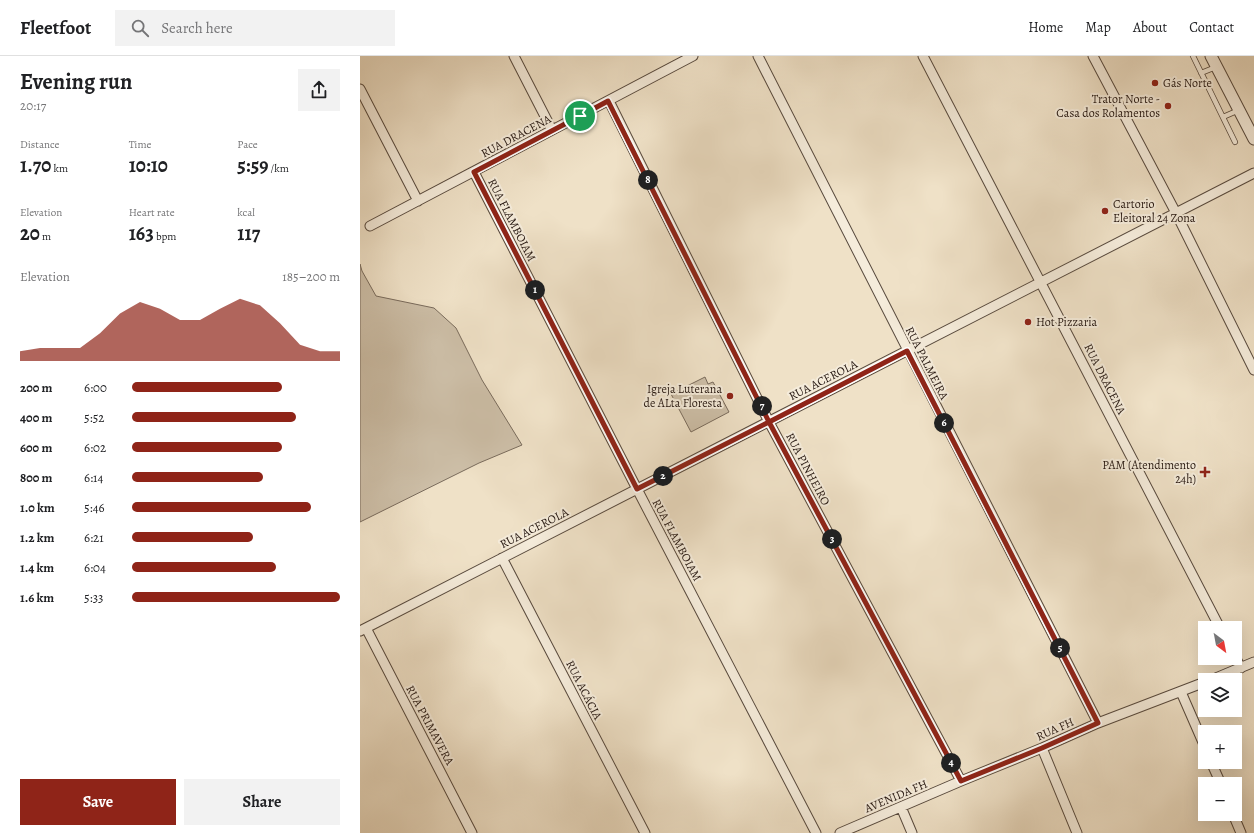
<!DOCTYPE html>
<html lang="en">
<head>
<meta charset="utf-8">
<style>
  body { margin:0; font-family:Alegreya,serif; background:#f2f2f2; color:#202124; height:100vh; display:flex; flex-direction:column; font-size:15px; white-space:nowrap }
  * { box-sizing:border-box; margin:0 }
  p { font-size:13px; color:#757577 }
  .icon { flex:none; width:22px; height:22px; fill:none; stroke:currentColor; stroke-width:2; stroke-linecap:round; stroke-linejoin:round }
  .map { position:relative; flex:1; overflow:hidden }
  .sheet { display:flex; flex-direction:column; background:#fff; width:360px }
  .sheet>* { flex:none }
  .needle { width:26px; rotate:148deg }
  .tools { position:absolute; left:838px; top:565px; display:grid; gap:8px }
  .tools a { display:grid; place-items:center; width:44px; height:44px; border-radius:0px; background:#fff; box-shadow:0 4px 16px #0002; font-size:20px }
  .pin { position:absolute; display:grid; place-items:center; width:34px; height:34px; color:#fff; margin:-17px; border:2px solid #fff; border-radius:50%; box-shadow:0 1px 4px #0007 }
  .km { position:absolute; width:20px; height:20px; margin:-10px; border-radius:50%; background:#222; color:#fff; font-size:11px; line-height:20px; text-align:center }
  .round { display:grid; place-items:center; flex:none; width:42px; height:42px; border-radius:0px; background:#f2f2f2 }
  .head { display:flex; align-items:center; justify-content:space-between; height:68px; padding:0 20px }
  h1 { font-size:22px; font-weight:700; line-height:30px }
  .figures { display:grid; grid-template-columns:repeat(3,1fr); gap:6px; height:68px; padding:4px 20px }
  .figures div { display:grid; align-content:center }
  .figures b { font-size:20px; font-weight:700 }
  .figures small { font-size:11px; font-weight:400 }
  .figures p { font-size:11px }
  .chart { height:112px; padding:8px 20px }
  .chart p { display:flex; justify-content:space-between }
  .chart svg { width:100%; height:72px; margin-top:4px; fill:#8f2418; opacity:.7 }
  .action { display:flex; gap:8px; margin-top:auto; padding:8px 20px }
  .action a { flex:1; height:46px; border-radius:0px; background:#8f2418; color:#fff; font-size:16px; font-weight:700; line-height:46px; text-align:center }
  .action a+a { background:#f2f2f2; color:#202124 }
  ul { padding:0 20px; list-style:none; font-size:13px }
  li { display:grid; grid-template-columns:64px 48px 1fr; align-items:center; height:30px }
  li i { height:10px; border-radius:5px; background:#8f2418 }
  header { display:flex; align-items:center; gap:24px; box-sizing:border-box; height:56px; padding:0 20px; background:#fff; border-bottom:1px solid #e0e0e0 }
  header strong { font-size:19px }
  nav { display:flex; gap:22px; margin-inline-start:auto; font-size:14px }
  .search { width:280px; height:36px; background:#f2f2f2; display:flex; align-items:center; gap:10px; box-sizing:border-box; padding:0 14px; border-radius:0px; color:#757577; font-size:15px }
  main { display:flex; flex:1; min-height:0 }
  .map>svg:first-child { display:block }
  .green { fill:#cdbfa8; stroke:#796b5c }
  .lines { fill:none; stroke-linecap:round; stroke-linejoin:round }
  .service-casing { stroke:#584a3e; stroke-width:6 }
  .minor-casing { stroke:#584a3e; stroke-width:11 }
  .tertiary-casing { stroke:#584a3e; stroke-width:13 }
  .service { stroke:#f5ecdb; stroke-width:4.5 }
  .minor { stroke:#f5ecdb; stroke-width:9 }
  .tertiary { stroke:#f5ecdb; stroke-width:11 }
  .route-casing { stroke:#fff; stroke-width:8 }
  .route { stroke:#8f2418; stroke-width:5 }
  .poi-dot { fill:#8f2418; stroke:#f5ecdb; stroke-width:1.5 }
  .labels { text-anchor:middle; dominant-baseline:central; stroke-width:4; stroke-linejoin:round; paint-order:stroke }
  .poi-label { font-size:12px; fill:#251711; stroke:#f5ecdb; text-anchor:start }
  .street-label { font-size:12px; fill:#251711; stroke:#f5ecdb }
</style>
</head>
<body>
<header>
<strong>Fleetfoot</strong>
<div class="search"><svg class="icon" aria-label="search" viewBox="0 0 24 24"><circle cx="10" cy="10" r="6"/><path d="M15 15l6 6"/></svg>Search here</div>
<nav><a>Home</a><a>Map</a><a>About</a><a>Contact</a></nav>
</header>
<main>
<section class="sheet">
<div class="head"><div><h1>Evening run</h1><p>20:17</p></div><a class="round"><svg class="icon" aria-label="share" viewBox="0 0 24 24"><path d="M12 15V3M7 8l5-5 5 5M5 13v7h14v-7"/></svg></a></div>
<div class="figures">
<div><p>Distance</p><b>1.70<small> km</small></b></div>
<div><p>Time</p><b>10:10</b></div>
<div><p>Pace</p><b>5:59<small> /km</small></b></div>
</div>
<div class="figures">
<div><p>Elevation</p><b>20<small> m</small></b></div>
<div><p>Heart rate</p><b>163<small> bpm</small></b></div>
<div><p>kcal</p><b>117</b></div>
</div>
<div class="chart"><p><span>Elevation</span>185–200 m</p>
<svg viewBox="0 0 160 44" preserveAspectRatio="none"><path d="M0 44V38L10 36L20 36L30 36L40 27L50 15L60 8L70 12L80 19L90 19L100 12L110 6L120 10L130 21L140 34L150 38L160 38V44z"/></svg>
</div>
<ul>
<li><b>200 m</b>6:00<i style="width:72%"></i></li>
<li><b>400 m</b>5:52<i style="width:79%"></i></li>
<li><b>600 m</b>6:02<i style="width:72%"></i></li>
<li><b>800 m</b>6:14<i style="width:63%"></i></li>
<li><b>1.0 km</b>5:46<i style="width:86%"></i></li>
<li><b>1.2 km</b>6:21<i style="width:58%"></i></li>
<li><b>1.4 km</b>6:04<i style="width:69%"></i></li>
<li><b>1.6 km</b>5:33<i style="width:100%"></i></li>
</ul>
<div class="action"><a>Save</a><a>Share</a></div>
</section>
<div class="map">
<svg width="894" height="777" viewBox="0 0 894 777">
  <rect width="100%" height="100%" fill="#efe1c7"/>
  <filter id="stains"><feTurbulence type="fractalNoise" baseFrequency=".005" numOctaves="4"/><feColorMatrix values="0 0 0 0 .2 0 0 0 0 .09 0 0 0 0 .02 0 0 0 .5 -.17"/></filter>
  <radialGradient id="worn" r=".72"><stop offset=".6" stop-color="#630" stop-opacity="0"/><stop offset="1" stop-color="#630" stop-opacity=".3"/></radialGradient>
  <path class="green" d="M0,208L2,215L16,240L74,252L96,272L122,324L162,389L119,407L0,466Z
    M345,321L348,328L353,326L369,356L331,376L311,338Z"/>
  <g class="lines">
    <defs>
      <path id="service" d="M833,0L875,86
        M841,17L856,11
        M863,61L879,54"/>
      <path id="minor" d="M154,0L192,74
        M398,0L738,667
        M563,0L860,572
        M733,0L816,157L894,314
        M0,33L58,145
        M249,45L409,366L601,725
        M114,116L277,433L456,777
        M10,170L333,0
        M142,502L285,777
        M6,572L112,777
        M0,575L894,117
        M875,601L881,612
        M851,624L894,606
        M821,636L845,691
        M682,692L717,777
        M851,706L861,728
        M541,751L552,777
        M873,758L881,777
        M480,777L601,725L682,692L738,667L845,626"/>
      <path id="tertiary" d="M851,0L894,83"/>
    </defs>
    <use href="#service" class="service-casing"/>
    <use href="#minor" class="minor-casing"/>
    <use href="#tertiary" class="tertiary-casing"/>
    <use href="#service" class="service"/>
    <use href="#minor" class="minor"/>
    <use href="#tertiary" class="tertiary"/>
  </g>
  <g class="lines">
    <defs>
      <path id="route" d="M220,60L114,116L277,433L409,366L601,725L682,692L738,667L547,295L409,366L248,45L220,60"/>
    </defs>
    <use href="#route" class="route-casing"/>
    <use href="#route" class="route"/>
  </g>
  <g class="poi-dot">
    <circle cx="795" cy="27" r="4"/>
    <circle cx="808" cy="50" r="4"/>
    <circle cx="745" cy="155" r="4"/>
    <circle cx="668" cy="266" r="4"/>
    <circle cx="370" cy="340" r="4"/>
    <path d="M843 410h4v4h4v4h-4v4h-4v-4h-4v-4h4z"/>
  </g>
  <g class="labels">
    <g class="poi-label">
      <text x="803" y="27">Gás Norte</text>
      <text x="800" y="43" text-anchor="end">Trator Norte -<tspan x="800" dy="14">Casa dos Rolamentos</tspan></text>
      <text x="753" y="148">Cartorio<tspan x="753" dy="14">Eleitoral 24 Zona</tspan></text>
      <text x="676" y="266">Hot Pizzaria</text>
      <text x="362" y="333" text-anchor="end">Igreja Luterana<tspan x="362" dy="14">de ALta Floresta</tspan></text>
      <text x="836" y="409" text-anchor="end">PAM (Atendimento<tspan x="836" dy="14">24h)</tspan></text>
    </g>
    <g class="street-label">
      <text transform="translate(156 80) rotate(-28)">RUA DRACENA</text>
      <text transform="translate(152 164) rotate(63)">RUA FLAMBOIAM</text>
      <text transform="translate(567 307) rotate(63)">RUA PALMEIRA</text>
      <text transform="translate(745 323) rotate(63)">RUA DRACENA</text>
      <text transform="translate(463 324) rotate(-27)">RUA ACEROLA</text>
      <text transform="translate(448 413) rotate(62)">RUA PINHEIRO</text>
      <text transform="translate(174 472) rotate(-27)">RUA ACEROLA</text>
      <text transform="translate(317 484) rotate(62)">RUA FLAMBOIAM</text>
      <text transform="translate(224 634) rotate(63)">RUA ACÁCIA</text>
      <text transform="translate(70 669) rotate(62)">RUA PRIMAVERA</text>
      <text transform="translate(695 673) rotate(-24)">RUA FH</text>
      <text transform="translate(536 740) rotate(-23)">AVENIDA FH</text>
    </g>
  </g>
  <rect width="100%" height="100%" filter="url(#stains)"/>
  <rect width="100%" height="100%" fill="url(#worn)"/>
</svg>
<div class="tools">
<a><svg class="needle" viewBox="-14 -14 28 28"><path d="M0-13l5 13h-10z" fill="#e53935"/><path d="M0 13l5-13h-10z" fill="#757577"/></svg></a>
<a><svg class="icon" aria-label="layers" viewBox="0 0 24 24"><path d="M12 4l9 5-9 5-9-5zM3 14l9 5 9-5"/></svg></a>
<a>+</a>
<a>−</a>
</div>
<div class="pin" style="left:220px;top:60px;background:#1e9e55"><svg class="icon" aria-label="arrive" viewBox="0 0 24 24"><path d="M6 21V4h12l-3 4 3 4H6"/></svg></div>
<b class="km" style="left:175px;top:234px">1</b>
<b class="km" style="left:303px;top:420px">2</b>
<b class="km" style="left:472px;top:483px">3</b>
<b class="km" style="left:591px;top:707px">4</b>
<b class="km" style="left:700px;top:592px">5</b>
<b class="km" style="left:584px;top:367px">6</b>
<b class="km" style="left:402px;top:350px">7</b>
<b class="km" style="left:288px;top:124px">8</b>
</div>
</main>
</body>
</html>
